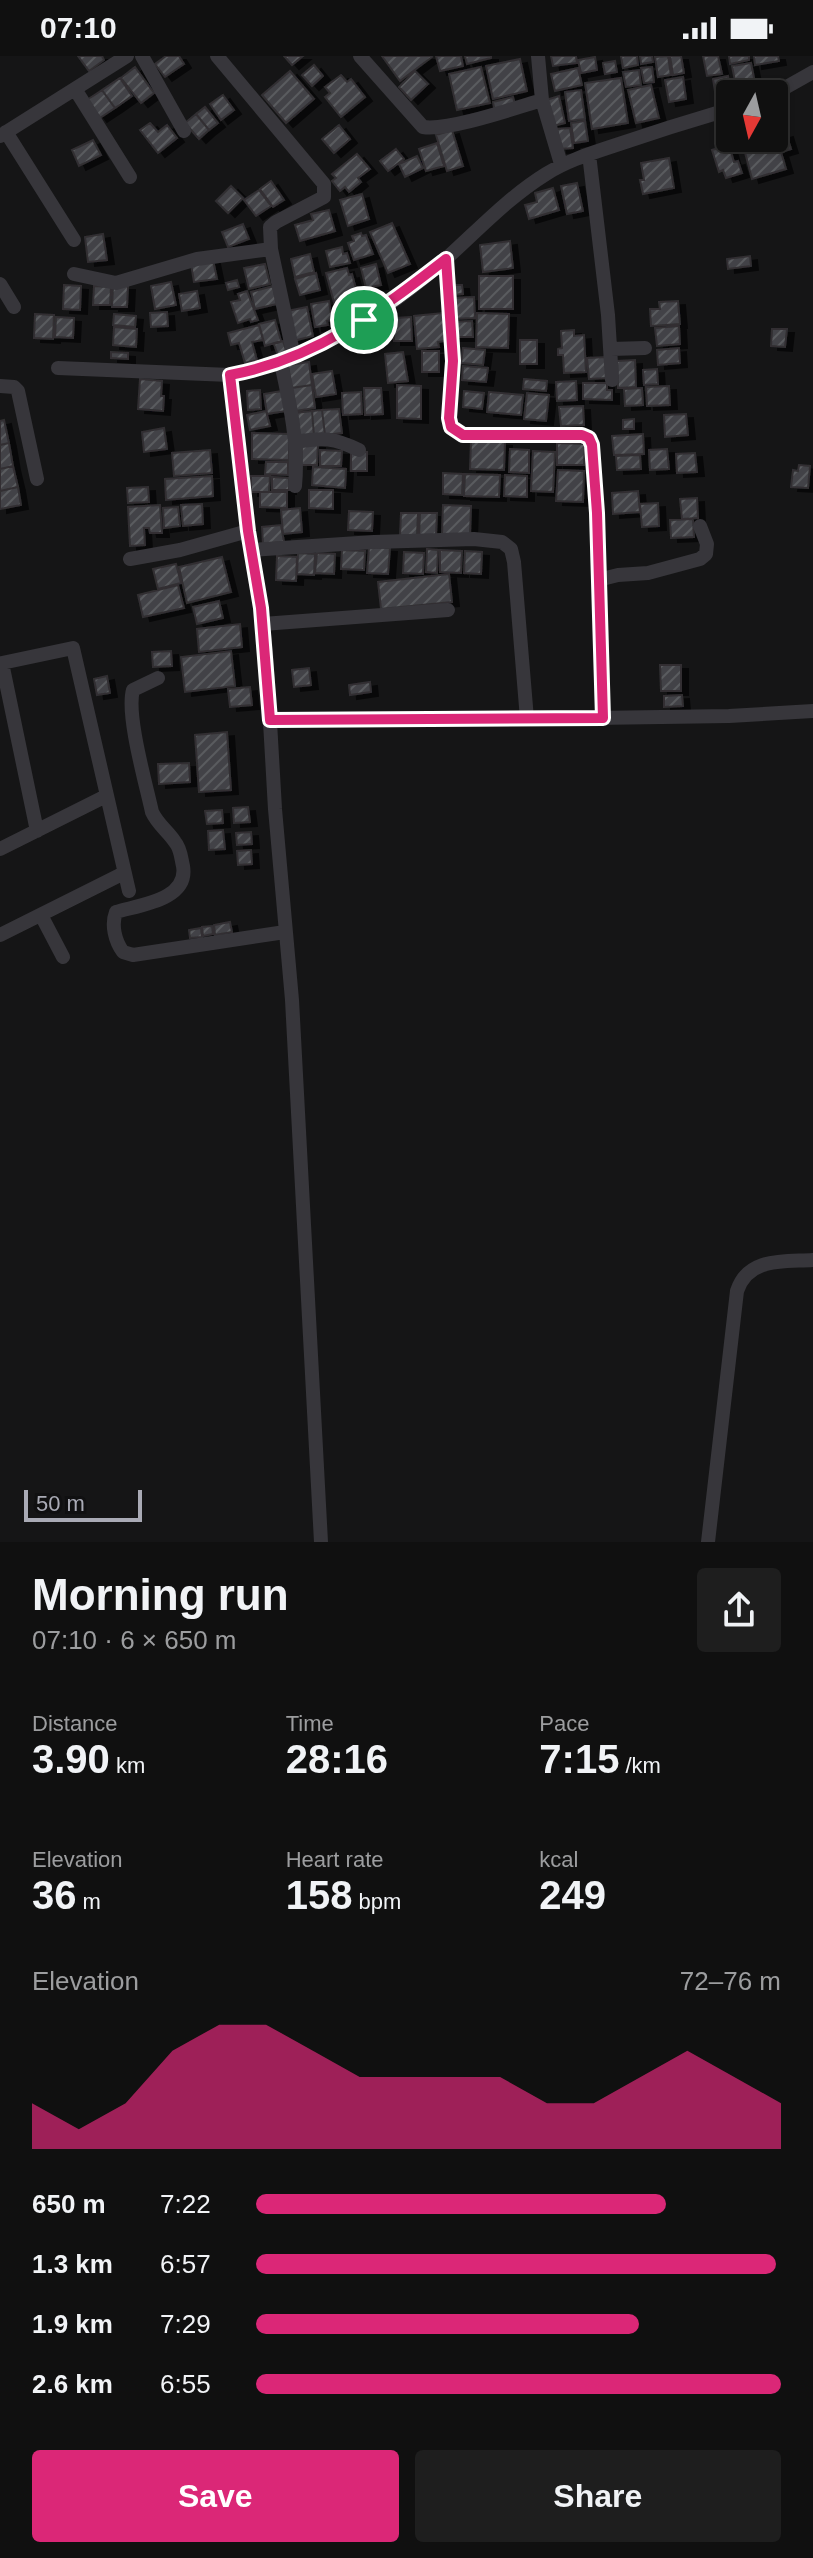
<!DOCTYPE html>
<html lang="en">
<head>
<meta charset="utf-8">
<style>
  body { margin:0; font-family:Arial,sans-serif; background:#1e1e1e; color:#f1f3f6; height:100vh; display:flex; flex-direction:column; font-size:30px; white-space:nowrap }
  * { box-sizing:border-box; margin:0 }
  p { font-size:26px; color:#9c9d9f }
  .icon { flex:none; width:44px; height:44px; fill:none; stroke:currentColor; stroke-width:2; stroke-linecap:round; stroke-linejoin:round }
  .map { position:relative; height:1486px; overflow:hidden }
  .side { display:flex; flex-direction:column; background:#101010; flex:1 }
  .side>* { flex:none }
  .needle { width:52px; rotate:188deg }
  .fabs { position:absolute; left:716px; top:24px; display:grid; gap:16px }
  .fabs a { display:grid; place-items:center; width:72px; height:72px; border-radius:8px; background:#101010; box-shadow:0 2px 6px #0004,0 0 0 2px #303030; font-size:40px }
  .scale { position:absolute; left:24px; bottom:20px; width:118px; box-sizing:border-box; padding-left:8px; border:4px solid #a9aab5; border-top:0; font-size:22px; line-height:28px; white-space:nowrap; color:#a9aab5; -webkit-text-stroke:6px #101011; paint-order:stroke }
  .pin { position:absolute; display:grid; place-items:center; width:68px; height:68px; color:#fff; margin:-34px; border:4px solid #fff; border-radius:50%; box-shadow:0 2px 8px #0007 }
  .round { display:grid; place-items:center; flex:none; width:84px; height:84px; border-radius:8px; background:#1e1e1e }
  .head { display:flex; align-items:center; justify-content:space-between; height:136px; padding:0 32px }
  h1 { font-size:44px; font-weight:700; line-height:60px }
  .metrics { display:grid; grid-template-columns:repeat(3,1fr); gap:12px; height:136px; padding:8px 32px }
  .metrics div { display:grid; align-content:center }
  .metrics b { font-size:40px; font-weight:700 }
  .metrics small { font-size:22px; font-weight:400 }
  .metrics p { font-size:22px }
  .chart { height:224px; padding:16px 32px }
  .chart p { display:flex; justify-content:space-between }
  .chart svg { width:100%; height:144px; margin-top:8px; fill:#db2777; opacity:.7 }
  .button { display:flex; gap:16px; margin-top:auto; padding:16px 32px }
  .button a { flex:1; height:92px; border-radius:8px; background:#db2777; color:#fff; font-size:32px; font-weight:700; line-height:92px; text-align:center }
  .button a+a { background:#1e1e1e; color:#f1f3f6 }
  ul { padding:0 32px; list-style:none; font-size:26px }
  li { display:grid; grid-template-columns:128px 96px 1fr; align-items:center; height:60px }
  li i { height:20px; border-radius:10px; background:#db2777 }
  .status { display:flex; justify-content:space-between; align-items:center; height:56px; padding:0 40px; background:#101010; direction:ltr }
  .status svg { height:22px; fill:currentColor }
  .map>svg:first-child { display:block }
  .building { fill:url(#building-hatch); stroke:#302f32; stroke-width:2; filter:url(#shadow) }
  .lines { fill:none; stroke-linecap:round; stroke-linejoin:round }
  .street { stroke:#37363b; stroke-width:14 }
  .route-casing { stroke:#fff; stroke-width:16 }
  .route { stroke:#db2777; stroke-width:10 }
</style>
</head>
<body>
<div class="status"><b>07:10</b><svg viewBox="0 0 49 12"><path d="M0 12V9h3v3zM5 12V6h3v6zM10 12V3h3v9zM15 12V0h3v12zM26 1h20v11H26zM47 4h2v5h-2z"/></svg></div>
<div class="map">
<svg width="813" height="1486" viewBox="0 0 813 1486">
  <defs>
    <pattern id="building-hatch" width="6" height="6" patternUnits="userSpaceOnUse" patternTransform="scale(2)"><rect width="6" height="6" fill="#424246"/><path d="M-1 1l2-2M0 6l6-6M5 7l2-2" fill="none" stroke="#5a5b5e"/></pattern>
    <filter id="shadow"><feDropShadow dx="7" dy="4" stdDeviation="0" flood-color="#0009"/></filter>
  </defs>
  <rect width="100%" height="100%" fill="#151516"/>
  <path class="building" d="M78,0H102L104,4L89,15Z
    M166,0H179L184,8L165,21L155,8Z
    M284,0H303L292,9Z
    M382,0H431L432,1L400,25Z
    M436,0H461L463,10L440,15Z
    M465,0H491V2L467,8Z
    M551,0H576L577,7L553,10Z
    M621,0H637L638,9L623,12Z
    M640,0H652L653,6L641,8Z
    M668,0L671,19L658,21L655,1Z
    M670,0H681L684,17L673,19Z
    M703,0H718L722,18L707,20Z
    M729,0H749V4L730,8Z
    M754,0H778L779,5L755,9Z
    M595,1L597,14L581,17L578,4Z
    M520,3L527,35L493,43L486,10Z
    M615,5L617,16L605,18L603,7Z
    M751,7L755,27L736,30L732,10Z
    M314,9L323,20L312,30L302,19Z
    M135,11L154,37L141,47L121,22Z
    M481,11L490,47L457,54L449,18Z
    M652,11L654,26L644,27L641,12Z
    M578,12L582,29L555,35L551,18Z
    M639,14L641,29L626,31L623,16Z
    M290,15L314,43L286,67L262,39Z
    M415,15L428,28L411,44L399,31Z
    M341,19L347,26L351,23L365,41L341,61L325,41L330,37L325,31Z
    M728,20L731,38L716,41L713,23Z
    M683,21L686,43L669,46L665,24Z
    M120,22L132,40L115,52L102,34Z
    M621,22L628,67L592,73L585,27Z
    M651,29L659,62L636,67L628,34Z
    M102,34L115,52L100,62L87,44Z
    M581,34L585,63L569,65L565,36Z
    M223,39L234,54L221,64L210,48Z
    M559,40L565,67L553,70L546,44Z
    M513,41L516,52L495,56L493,46Z
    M205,51L218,67L209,74L196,58Z
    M196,58L209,74L199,83L185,67Z
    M585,65L588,85L574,87L571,67Z
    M150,67L158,76L167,69L177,82L158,97L140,74Z
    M339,69L350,83L334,97L322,83Z
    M570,72L573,92L560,93L557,73Z
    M452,74L463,110L447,115L436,79Z
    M774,76L777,80L786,77L791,93L781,96L786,113L752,123L742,85L753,82H774Z
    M93,84L101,99L79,110L72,94Z
    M437,87L444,110L426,115L419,93Z
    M729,89L734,106L738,105L742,117L726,122L723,114L719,116L712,94Z
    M396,93L404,103L388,115L380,105Z
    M357,98L370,113L358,122L361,126L349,136L345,131L340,135L332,125L336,122L332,118Z
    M417,100L423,112L405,121L399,108Z
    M669,102L674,132L643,138L640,124H644L641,107Z
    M271,125L284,144L273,151L260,133Z
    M577,127L583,155L567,158L561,130Z
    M231,130L243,142L228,157L216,145Z
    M553,132L559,154L529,163L525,149L537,146L535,137Z
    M259,134L271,150L256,160L244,144Z
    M362,138L369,163L348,170L340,144Z
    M329,154L335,175L300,185L295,169L313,164L311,158Z
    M392,167L410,208L388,217L370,176Z
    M243,168L249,183L228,191L222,176Z
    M361,177L362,180L366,179L373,198L354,204L348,187L354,185L352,180Z
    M103,178L107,204L88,206L85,181Z
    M510,185L513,212L483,216L480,189Z
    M342,191L343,198L347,197L350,207L330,211L326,195Z
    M310,198L314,216L295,221L291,203Z
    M750,200L751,210L728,213L727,203Z
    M213,204L217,223L194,226L191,208Z
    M265,208L270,228L249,233L244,212Z
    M376,208L381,229L366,232L361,212Z
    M347,212L349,219L352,218L358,240L354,241L356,249L336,254L326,217Z
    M316,217L320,234L300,239L295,223Z
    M479,220H513V253H479Z
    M237,224L239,231L228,234L226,227Z
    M171,226L176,249L155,253L151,230Z
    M64,229L81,230L80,254L63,253Z
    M451,229H462L463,238L451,239Z
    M94,230L111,231L110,249H93Z
    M113,230H128L127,251H112Z
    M273,230L277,248L255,253L251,236Z
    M197,235L200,252L182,255L179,238Z
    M247,235L258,264L251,266L250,263L238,267L231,246L240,244L238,238Z
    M474,241L475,262L451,263V242Z
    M329,245L332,264L327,265L328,269L315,271L311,248Z
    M678,245L680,268L651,270L650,253H660L659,246Z
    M307,251L313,280L293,285L287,255Z
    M167,256L168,270L151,271L150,257Z
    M443,257L445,285L438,286L439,291L417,293L414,260Z
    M477,257L509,258L508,292L476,291Z
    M35,258L54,259L53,283L34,282Z
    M114,258L136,260L135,271L113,269Z
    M56,261L74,262L73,282L55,281Z
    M411,261L412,285H394V262Z
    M275,264L281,285L265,290L259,268Z
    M472,265L473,281H452L451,266Z
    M259,269L263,284L252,286L257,304L245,307L239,287L231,289L228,277Z
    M679,270L680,288L657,290L655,272Z
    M114,271L137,273L136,291L113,289Z
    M772,273H787L785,291L771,290Z
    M574,274V280L584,279L586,316L564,317L563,299H558V293L562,292L561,275Z
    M520,284H537V308H520Z
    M283,285L287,297L278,300L274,288Z
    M463,292L485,294L483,309L461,307Z
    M679,292L680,307L658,309L657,294Z
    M422,295H439V316H422Z
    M111,296L128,297V303L111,302Z
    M403,296L408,325L388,327L385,298Z
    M607,301L608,322L589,323L587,302Z
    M635,304L636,331L618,332L617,305Z
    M309,306L312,329L291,332L288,309Z
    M463,310L488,312L486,326L462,324Z
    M657,313L658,328L644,329L643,314Z
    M332,315L336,338L316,341L312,318Z
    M140,323L162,325L161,340H164L163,355L138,353Z
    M524,323L547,325L546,335L523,333Z
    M576,325L577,344L557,345L556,326Z
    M583,327H607V334H612V344L583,343Z
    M312,329L315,352L295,355L291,332Z
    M397,329L421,330V363L397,362Z
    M669,330L670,349L647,350L646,331Z
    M364,332H381L383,358L365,359Z
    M642,332L643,349L625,350L624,333Z
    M260,334L261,353L248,354L247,335Z
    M282,335L286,355L267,358L264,338Z
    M464,335L484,337L482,353L463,351Z
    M361,336L362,358L343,359L342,337Z
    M489,336L523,339L521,359L487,356Z
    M527,337L549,339L546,365L524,363Z
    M583,350L584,369L561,370L559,351Z
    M339,353L342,377L325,379L322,354Z
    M322,354L325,379L314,380L312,355Z
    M266,355L270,370L250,374L247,359Z
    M312,355L314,380L297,381L295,357Z
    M686,358L688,379L665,381L664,359Z
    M634,363V373H623V364Z
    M4,364L9,387L0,389V365Z
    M164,372L167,393L144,396L142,376Z
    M252,377L289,378V404L252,403Z
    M643,378L644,398L614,399L612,380Z
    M471,385L505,386L504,414L470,413Z
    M9,387L13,410L0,413V389Z
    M302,387L318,388L317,409H301Z
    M557,387L585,388L584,409H557Z
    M510,393L529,394V417L509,416Z
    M667,393L669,413L650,414L649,394Z
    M210,394L212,417L174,420L172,397Z
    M320,394L342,395L341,410H320Z
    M533,395L555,396L553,436L531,435Z
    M351,396H367V415H351Z
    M695,397L697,416L677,417L676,398Z
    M640,399L641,413L617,414L616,400Z
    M266,406H288V419L265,418Z
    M799,409L810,410L808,432L791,431L793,414L798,415Z
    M13,410L18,431L0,435V413Z
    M313,411L346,413L345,432L312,429Z
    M558,414L584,415L583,446L556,445Z
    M443,417L463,418L462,439L443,438Z
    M465,418L500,419L499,441L464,440Z
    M505,419L527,420V441L504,440Z
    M212,420L213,440L166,444L165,423Z
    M251,420H270L269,436H251Z
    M272,421L289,422V434H272Z
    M18,431L21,449L0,453V435Z
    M148,431L149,446L128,447L127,432Z
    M309,434H333V453L309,452Z
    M638,435L640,456L613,458L612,437Z
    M260,436H287V452L260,451Z
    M697,442L698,462L682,463L680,443Z
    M658,447L659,470L642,471L640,448Z
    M202,448L203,468L183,470L181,449Z
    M160,449L162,477H150L149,472H144L145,489L130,490L128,451Z
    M443,449L471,450L470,480L442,479Z
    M178,451L180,470L164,472L163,452Z
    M300,452L302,476L283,478L281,454Z
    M349,455L373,456L372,475L348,474Z
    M401,457H418L417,480H400Z
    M420,457H437L436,480H419Z
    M693,463L694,481L671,482L670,464Z
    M281,469L284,486L263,488L262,471Z
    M369,491L390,492L388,518L367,517Z
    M427,493L438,494L437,517L426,516Z
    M342,494L365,495L364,514L341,513Z
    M440,494L462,495L461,517L440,516Z
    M465,495L482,496L481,518L464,517Z
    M404,496L424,497L423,518L403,517Z
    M298,497L315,498L314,519L297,518Z
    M317,497L335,498L334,518L315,517Z
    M277,500L297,501L296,525L276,524Z
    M222,501L231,536L187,547L179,511Z
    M176,508L181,527L158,533L153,513Z
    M449,518L452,546L381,553L378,526Z
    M178,529L184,552L143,561L138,539Z
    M219,545L223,562L197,568L193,551Z
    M240,568L242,591L199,596L197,573Z
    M171,595L172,610L153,611L152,596Z
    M231,595L235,630L185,636L181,601Z
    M660,609H681V635H661Z
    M309,612L311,629L294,631L292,614Z
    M107,620L110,637L97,639L94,623Z
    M370,626L371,636L350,639L349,629Z
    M250,631L252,649L230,651L228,633Z
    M682,639L683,650L664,651V640Z
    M227,676L231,734L199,736L195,679Z
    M189,707L190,726L159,728L158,708Z
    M248,751L250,766L234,767L233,752Z
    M222,754L223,767L207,768L205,755Z
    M223,774L225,793L209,794L208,775Z
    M251,776L252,788L237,789L236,777Z
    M251,794L252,808L238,809L237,795Z
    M230,866L232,876L215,879L214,869Z
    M212,870L213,878L203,880L202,871Z
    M201,872L202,881L190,882L189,874Z"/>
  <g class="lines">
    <path class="street" d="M142,0L184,75
      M217,0L324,128V141L276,166L270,171L271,193L294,301
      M360,0L423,71C449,75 515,52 542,44
      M538,0L542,44L561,108
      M75,33L130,121
      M774,38L813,16
      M6,76L74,184
      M0,80L127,0
      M589,98L608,259L612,324
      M446,203L453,305L449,362L451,371L463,379H582L589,382L592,389L597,457L603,662
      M74,218L116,227L197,203L271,193
      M0,228L14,251
      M611,293L645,292
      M281,307C290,348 299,388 295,430
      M58,312L230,319
      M0,330L14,331L18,335L37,423
      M296,386C323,381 334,382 359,394
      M251,494L374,486L474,483L502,486L511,493L514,506L527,663
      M130,503L180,494L248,475
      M598,524L618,519L648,517L700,503L706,498L707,488L700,470
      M263,568L448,554
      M158,622L133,634C126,659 146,728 152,756C158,769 168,775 175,786C181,793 181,802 183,810C189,844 139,849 116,856C111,869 115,885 123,896L133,899L285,876
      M270,664L527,663L729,660L813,655
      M37,775L2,607L73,592L129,835
      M0,793L106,740
      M41,859L63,901
      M0,879L124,817
      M321,1486L292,944L275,753L266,596L261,552L248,475L230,319C311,304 387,256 448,201C480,172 509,141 546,118C565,106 586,99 607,92C648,78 689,65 730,53
      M708,1486L737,1235C748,1201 783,1206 813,1204"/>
  </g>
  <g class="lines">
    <defs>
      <path id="route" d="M446,203L453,305L449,362L451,371L463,379H582L589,382L592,389L597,457L603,662L270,664L261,552L248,475L230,319C316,303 379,255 446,203Z"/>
    </defs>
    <use href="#route" class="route-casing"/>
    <use href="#route" class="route"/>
  </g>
</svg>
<div class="fabs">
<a><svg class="needle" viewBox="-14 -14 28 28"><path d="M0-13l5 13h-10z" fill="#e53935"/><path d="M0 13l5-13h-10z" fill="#9c9d9f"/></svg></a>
</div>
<div class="scale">50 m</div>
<div class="pin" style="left:364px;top:264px;background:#1e9e55"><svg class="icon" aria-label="arrive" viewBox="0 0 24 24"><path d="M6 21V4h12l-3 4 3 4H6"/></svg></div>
</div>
<section class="side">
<div class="head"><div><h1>Morning run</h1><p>07:10 · 6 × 650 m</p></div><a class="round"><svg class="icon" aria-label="share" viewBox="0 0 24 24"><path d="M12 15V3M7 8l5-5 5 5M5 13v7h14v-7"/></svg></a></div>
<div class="metrics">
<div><p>Distance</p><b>3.90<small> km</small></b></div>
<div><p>Time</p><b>28:16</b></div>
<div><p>Pace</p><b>7:15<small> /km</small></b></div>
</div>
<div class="metrics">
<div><p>Elevation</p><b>36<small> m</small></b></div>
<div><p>Heart rate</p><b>158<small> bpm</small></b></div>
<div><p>kcal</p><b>249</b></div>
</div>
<div class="chart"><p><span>Elevation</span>72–76 m</p>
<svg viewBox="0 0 160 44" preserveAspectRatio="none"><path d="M0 44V30L10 38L20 30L30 14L40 6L50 6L60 14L70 22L80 22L90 22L100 22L110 30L120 30L130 22L140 14L150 22L160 30V44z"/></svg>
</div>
<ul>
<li><b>650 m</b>7:22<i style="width:78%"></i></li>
<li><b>1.3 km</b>6:57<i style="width:99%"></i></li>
<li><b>1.9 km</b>7:29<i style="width:73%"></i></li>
<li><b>2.6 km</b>6:55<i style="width:100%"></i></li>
</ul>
<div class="button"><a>Save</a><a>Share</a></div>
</section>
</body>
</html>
